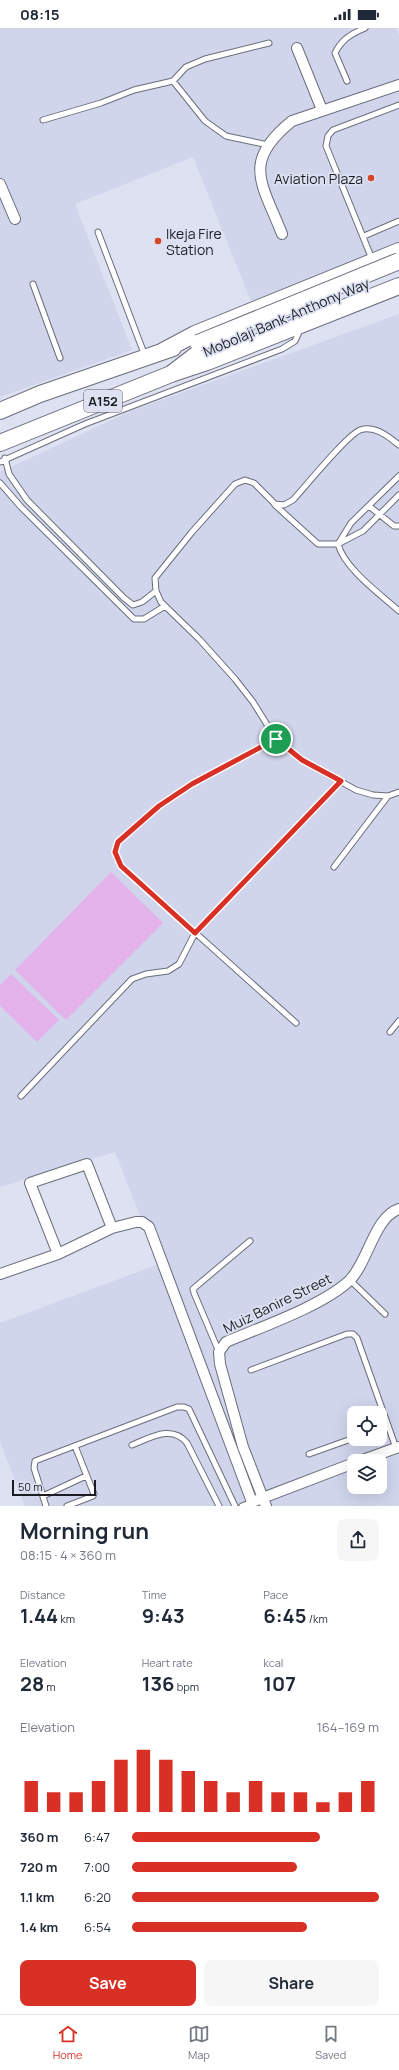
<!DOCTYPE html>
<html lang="en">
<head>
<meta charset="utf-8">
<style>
  body { margin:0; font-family:Manrope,sans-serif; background:#f6f6f7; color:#1f2937; height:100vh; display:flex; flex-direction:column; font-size:15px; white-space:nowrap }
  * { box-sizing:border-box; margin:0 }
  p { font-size:13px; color:#747a83 }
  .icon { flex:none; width:22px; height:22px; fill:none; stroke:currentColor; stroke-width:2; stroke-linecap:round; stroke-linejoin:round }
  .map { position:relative; height:1478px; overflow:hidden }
  .panel { display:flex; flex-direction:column; background:#fff; flex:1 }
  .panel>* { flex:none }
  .buttons { position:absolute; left:347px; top:1378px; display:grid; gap:8px }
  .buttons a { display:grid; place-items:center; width:40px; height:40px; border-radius:8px; background:#fff; box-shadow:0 4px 16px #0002; font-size:20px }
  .scale { position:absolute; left:12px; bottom:10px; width:84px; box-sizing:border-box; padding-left:4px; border:2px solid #1b1d22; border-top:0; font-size:11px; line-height:14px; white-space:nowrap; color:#1b1d22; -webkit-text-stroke:3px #dde1f1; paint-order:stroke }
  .pin { position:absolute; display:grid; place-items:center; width:34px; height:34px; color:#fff; margin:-17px; border:2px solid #fff; border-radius:50%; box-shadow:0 1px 4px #0007 }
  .round { display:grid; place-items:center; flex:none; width:42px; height:42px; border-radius:8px; background:#f6f6f7 }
  .overview { display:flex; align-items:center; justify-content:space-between; height:68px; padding:0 20px }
  h1 { font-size:22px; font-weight:700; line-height:30px }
  .stats { display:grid; grid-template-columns:repeat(3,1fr); gap:6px; height:68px; padding:4px 20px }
  .stats div { display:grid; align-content:center }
  .stats b { font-size:20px; font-weight:700 }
  .stats small { font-size:11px; font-weight:400 }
  .stats p { font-size:11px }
  .chart { height:112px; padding:8px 20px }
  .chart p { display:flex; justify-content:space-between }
  .chart svg { width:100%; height:72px; margin-top:4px; stroke:#d93025; stroke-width:6 }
  .action { display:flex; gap:8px; margin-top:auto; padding:8px 20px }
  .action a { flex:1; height:46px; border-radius:8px; background:#d93025; color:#fff; font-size:16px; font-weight:700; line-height:46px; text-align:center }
  .action a+a { background:#f6f6f7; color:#1f2937 }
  ul { padding:0 20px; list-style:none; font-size:13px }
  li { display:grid; grid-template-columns:64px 48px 1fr; align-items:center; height:30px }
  li i { height:10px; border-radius:5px; background:#d93025 }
  .status { display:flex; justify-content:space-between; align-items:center; height:28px; padding:0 20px; background:#fff; direction:ltr }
  .status svg { height:11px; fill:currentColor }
  .menu { display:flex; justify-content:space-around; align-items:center; height:56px; border-top:1px solid #e0e1e3; background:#fff; font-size:11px; color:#747a83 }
  .menu a { display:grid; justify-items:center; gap:2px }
  .menu .selected { color:#d93025 }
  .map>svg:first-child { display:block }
  .built { fill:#d0d5ec; fill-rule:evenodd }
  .green { fill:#e4b2ea }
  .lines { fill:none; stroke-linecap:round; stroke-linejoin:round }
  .lane-casing { stroke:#6a6d7b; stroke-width:7 }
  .street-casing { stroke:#6a6d7b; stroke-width:12 }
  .primary-casing { stroke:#6a6d7b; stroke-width:18 }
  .lane { stroke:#fff; stroke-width:5 }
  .street { stroke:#fff; stroke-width:10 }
  .primary { stroke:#fff; stroke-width:16 }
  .primary-bridge-casing { stroke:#6a6d7b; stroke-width:18; stroke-linecap:butt }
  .primary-bridge { stroke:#fff; stroke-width:16 }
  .route-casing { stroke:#fff; stroke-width:8 }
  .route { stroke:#d93025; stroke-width:5 }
  .poi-dot { fill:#d24827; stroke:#dde1f1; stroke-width:1.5 }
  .labels { text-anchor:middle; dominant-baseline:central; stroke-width:3.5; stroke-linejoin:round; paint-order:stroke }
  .shield { fill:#dde1f1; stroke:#555860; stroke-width:1 }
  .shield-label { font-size:13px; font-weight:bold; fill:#1b1d22 }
  .poi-label { font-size:14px; fill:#1b1d22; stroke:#dde1f1; text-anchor:end }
  .street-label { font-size:14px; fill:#1b1d22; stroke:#dde1f1 }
</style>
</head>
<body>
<div class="status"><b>08:15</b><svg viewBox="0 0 49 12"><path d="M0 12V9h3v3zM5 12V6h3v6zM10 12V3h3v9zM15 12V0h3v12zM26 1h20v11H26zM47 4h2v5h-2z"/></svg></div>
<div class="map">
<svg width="399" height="1478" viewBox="0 0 399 1478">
  <rect width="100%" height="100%" fill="#dde1f1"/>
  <path class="built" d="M0,0H396L399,8V213L251,273L193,129L75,176L132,322L0,369Z
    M399,286V1478H25L0,1414V1295L159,1236L115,1124L0,1159V444L131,383ZM354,1385H380V1411H354ZM354,1433H380V1459H354Z"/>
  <path class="green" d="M111,844L163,895L66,992L15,942Z
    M11,946L59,992L37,1014L0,978V957Z"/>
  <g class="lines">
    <defs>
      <path id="lane" d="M173,53L186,39L205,31L269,15
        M347,53L335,25C342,11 351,6 365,0
        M43,92L101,75L134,62L173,53L205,93L226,108L268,117
        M98,204L145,328
        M364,208L399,193
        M372,231L326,118L328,108L333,102L399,77
        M33,256L60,330
        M399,417C389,409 375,397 360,402C347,407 305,459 293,472L284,477L275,476L254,455L245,452L235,456L192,504L155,550L156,563L161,574L200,612L235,651L253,674L276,711L302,732L356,762L373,767L388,768L399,764
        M5,430L9,446L27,472L124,570L133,577L142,574L156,563
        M0,434L85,396L282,321L295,313L300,302
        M399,448L351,495L338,516C344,540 380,566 399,583
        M0,455L21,479L134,591H144L165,578
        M275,477L318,516H338L363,503L399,467
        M369,478L394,498H399
        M276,711L192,756L159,778L118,814L115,824L121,838L296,995
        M334,839L388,768
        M390,1004L399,993
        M21,1068L132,951L146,946L168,943L179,936L195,905L341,753
        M350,1252L385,1286
        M219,1324L194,1265L193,1261L250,1213
        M251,1342L347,1306H353L357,1310L396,1420
        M380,1400L388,1397
        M132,1417C150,1410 172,1396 187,1415L219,1478
        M309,1426L354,1410
        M43,1468L86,1448
        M46,1478L34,1440L35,1433L177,1379H184L189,1381L235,1478
        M67,1478L93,1468L94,1466L75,1418
        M242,1478L252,1474"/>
      <path id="street" d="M297,20L322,82
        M0,156L15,191
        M282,206C262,155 241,134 292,93L399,57
        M58,1226L30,1155L87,1136L112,1200
        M0,1246L58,1226L112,1200L136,1194H142L149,1199L252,1474L354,1435
        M360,1433L399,1419
        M266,1478L243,1419L220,1336L219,1324L226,1314C261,1299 322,1278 349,1253C368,1235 374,1189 399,1181"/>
      <path id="primary" d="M163,323L195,306L399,223
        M171,346L207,334L399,258
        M0,383L40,366L173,320
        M0,415L171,346L201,323"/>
    </defs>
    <use href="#lane" class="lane-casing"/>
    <use href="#street" class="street-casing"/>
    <use href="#primary" class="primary-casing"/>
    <use href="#lane" class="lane"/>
    <use href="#street" class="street"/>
    <use href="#primary" class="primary"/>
    <defs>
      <path id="primary-bridge" d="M198,315L399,233"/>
    </defs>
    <use href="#primary-bridge" class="primary-bridge-casing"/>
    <use href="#primary-bridge" class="primary-bridge"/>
  </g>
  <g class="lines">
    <defs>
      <path id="route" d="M276,711L302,732L341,753L195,905L121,838L115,824L118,814L159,778L192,756Z"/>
    </defs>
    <use href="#route" class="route-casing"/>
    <use href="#route" class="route"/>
  </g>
  <g class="poi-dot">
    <circle cx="371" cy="150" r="4"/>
    <circle cx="158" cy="213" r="4"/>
  </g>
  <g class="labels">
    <rect class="shield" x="84" y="362" width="38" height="22" rx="3"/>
    <g class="shield-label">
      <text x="103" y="373">A152</text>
    </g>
    <g class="poi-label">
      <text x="363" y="150">Aviation Plaza</text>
      <text x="166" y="205" text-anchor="start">Ikeja Fire<tspan x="166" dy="16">Station</tspan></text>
    </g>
    <g class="street-label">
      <text transform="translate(286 289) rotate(-23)">Mobolaji Bank-Anthony Way</text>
      <text transform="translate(277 1275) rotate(-26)">Muiz Banire Street</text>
    </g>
  </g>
</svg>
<div class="buttons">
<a><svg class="icon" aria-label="locate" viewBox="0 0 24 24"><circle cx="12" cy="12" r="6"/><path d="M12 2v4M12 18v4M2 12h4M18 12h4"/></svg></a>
<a><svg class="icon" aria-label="layers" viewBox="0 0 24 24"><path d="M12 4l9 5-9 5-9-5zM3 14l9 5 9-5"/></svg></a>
</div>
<div class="scale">50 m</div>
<div class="pin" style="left:276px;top:711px;background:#1e9e55"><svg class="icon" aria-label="arrive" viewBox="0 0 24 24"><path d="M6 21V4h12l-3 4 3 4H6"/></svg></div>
</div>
<section class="panel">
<div class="overview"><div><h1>Morning run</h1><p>08:15 · 4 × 360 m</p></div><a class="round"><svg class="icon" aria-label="share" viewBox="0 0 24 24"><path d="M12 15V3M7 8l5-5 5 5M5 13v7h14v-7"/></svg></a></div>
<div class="stats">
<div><p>Distance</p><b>1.44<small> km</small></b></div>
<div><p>Time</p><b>9:43</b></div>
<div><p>Pace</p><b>6:45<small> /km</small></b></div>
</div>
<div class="stats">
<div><p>Elevation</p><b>28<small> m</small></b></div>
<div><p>Heart rate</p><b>136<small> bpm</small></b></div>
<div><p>kcal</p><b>107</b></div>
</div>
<div class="chart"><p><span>Elevation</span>164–169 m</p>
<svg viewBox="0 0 160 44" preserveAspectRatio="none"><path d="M5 44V25M15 44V32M25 44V32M35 44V25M45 44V12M55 44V6M65 44V12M75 44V19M85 44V25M95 44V32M105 44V25M115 44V32M125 44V32M135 44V38M145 44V32M155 44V25"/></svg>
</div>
<ul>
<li><b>360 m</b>6:47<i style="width:76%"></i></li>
<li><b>720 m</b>7:00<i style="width:67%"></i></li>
<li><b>1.1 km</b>6:20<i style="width:100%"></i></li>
<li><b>1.4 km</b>6:54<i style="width:71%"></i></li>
</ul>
<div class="action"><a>Save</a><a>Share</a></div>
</section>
<nav class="menu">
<a class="selected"><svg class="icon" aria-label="home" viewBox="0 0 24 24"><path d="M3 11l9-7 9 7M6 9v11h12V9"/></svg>Home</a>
<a><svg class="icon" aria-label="map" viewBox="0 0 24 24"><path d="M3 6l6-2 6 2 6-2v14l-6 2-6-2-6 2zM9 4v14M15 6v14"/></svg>Map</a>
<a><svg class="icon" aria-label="saved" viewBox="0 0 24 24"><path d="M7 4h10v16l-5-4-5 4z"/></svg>Saved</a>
</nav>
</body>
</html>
